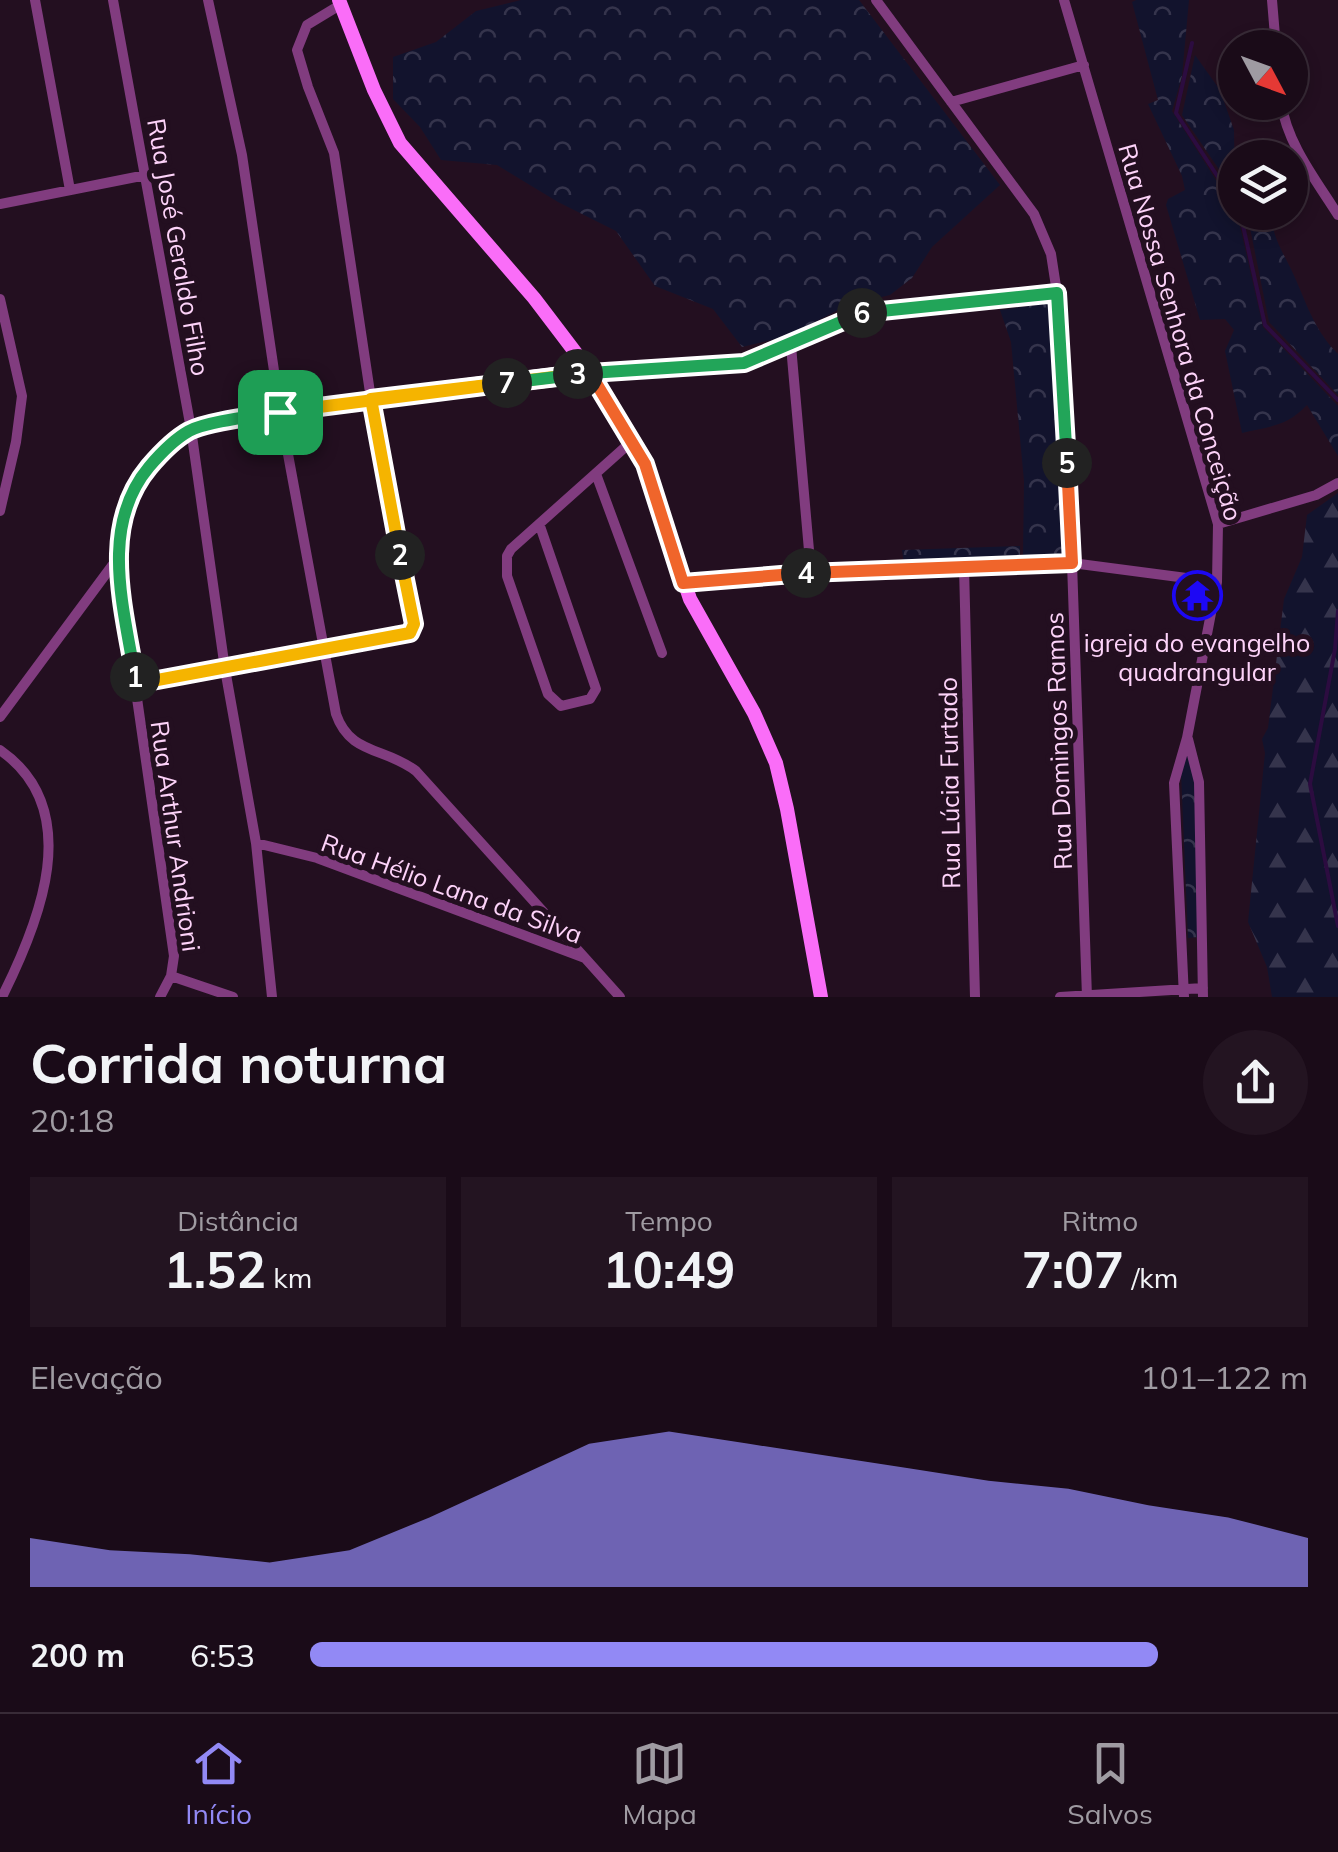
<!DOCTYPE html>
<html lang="pt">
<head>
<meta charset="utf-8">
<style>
  body { margin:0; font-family:Mulish,sans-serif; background:#231421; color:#f1f3f6; height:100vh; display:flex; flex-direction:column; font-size:38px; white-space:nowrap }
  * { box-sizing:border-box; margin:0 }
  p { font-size:32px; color:#9f9ba2 }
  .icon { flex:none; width:55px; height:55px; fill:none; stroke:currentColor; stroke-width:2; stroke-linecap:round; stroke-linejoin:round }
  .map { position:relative; height:997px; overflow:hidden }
  .drawer { display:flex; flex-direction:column; background:#1a0b18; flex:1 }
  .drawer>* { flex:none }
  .needle { width:65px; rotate:131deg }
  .fabs { position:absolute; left:1218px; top:30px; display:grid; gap:20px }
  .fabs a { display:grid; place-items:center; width:90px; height:90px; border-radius:50%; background:#1a0b18; box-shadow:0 5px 15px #0003,0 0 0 2px #382b37; font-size:50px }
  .pin { position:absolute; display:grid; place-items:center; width:85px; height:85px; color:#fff; margin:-42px; border-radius:20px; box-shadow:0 5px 15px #0006 }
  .km { position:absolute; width:50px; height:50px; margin:-25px; border-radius:50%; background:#222; color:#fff; font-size:28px; line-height:50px; text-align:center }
  .round { display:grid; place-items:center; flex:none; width:105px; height:105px; border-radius:52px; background:#231421 }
  .head { display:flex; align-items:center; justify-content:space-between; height:170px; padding:0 30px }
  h1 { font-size:55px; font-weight:700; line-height:75px }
  .stats { display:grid; grid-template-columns:repeat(3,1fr); gap:15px; height:170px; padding:10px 30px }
  .stats div { display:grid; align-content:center; border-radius:0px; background:#231421; text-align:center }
  .stats b { font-size:50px; font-weight:700 }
  .stats small { font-size:28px; font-weight:400 }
  .stats p { font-size:28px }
  .chart { height:280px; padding:20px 30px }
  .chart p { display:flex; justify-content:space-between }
  .chart svg { width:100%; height:180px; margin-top:10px; fill:#9289f5; opacity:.7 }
  ul { padding:0 30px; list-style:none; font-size:32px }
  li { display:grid; grid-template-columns:160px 120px 1fr; align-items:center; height:75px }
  li i { height:25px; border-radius:12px; background:#9289f5 }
  .tab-bar { display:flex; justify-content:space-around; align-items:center; height:140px; border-top:2px solid #382b37; background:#1a0b18; font-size:28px; color:#9f9ba2 }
  .tab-bar a { display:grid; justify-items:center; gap:5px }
  .tab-bar .active { color:#9289f5 }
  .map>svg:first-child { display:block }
  .forest { fill:url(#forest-firs) }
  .park { fill:url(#park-crowns) }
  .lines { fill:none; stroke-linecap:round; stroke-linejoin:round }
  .stream { stroke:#2c0c40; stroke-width:4 }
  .street { stroke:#813c7f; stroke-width:10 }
  .secondary { stroke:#fa6df8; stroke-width:14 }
  .split-1-casing { stroke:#fff; stroke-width:20 }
  .split-2-casing { stroke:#fff; stroke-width:20 }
  .split-3-casing { stroke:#fff; stroke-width:20 }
  .split-4-casing { stroke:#fff; stroke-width:20 }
  .split-5-casing { stroke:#fff; stroke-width:20 }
  .split-6-casing { stroke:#fff; stroke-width:20 }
  .split-7-casing { stroke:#fff; stroke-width:20 }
  .split-8-casing { stroke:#fff; stroke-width:20 }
  .split-1 { stroke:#22a559; stroke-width:12 }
  .split-2 { stroke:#f5b400; stroke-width:12 }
  .split-3 { stroke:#f5b400; stroke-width:12 }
  .split-4 { stroke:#f0652b; stroke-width:12 }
  .split-5 { stroke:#f0652b; stroke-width:12 }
  .split-6 { stroke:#22a559; stroke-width:12 }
  .split-7 { stroke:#22a559; stroke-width:12 }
  .split-8 { stroke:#f5b400; stroke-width:12 }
  .labels { text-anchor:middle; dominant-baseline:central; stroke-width:10; stroke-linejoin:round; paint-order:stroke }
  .street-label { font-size:25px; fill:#fdd3f9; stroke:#230f20 }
  .poi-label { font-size:25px; fill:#fdd3f9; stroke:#230f20 }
</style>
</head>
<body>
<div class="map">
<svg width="1338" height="997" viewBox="0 0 1338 997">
  <defs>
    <pattern id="forest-firs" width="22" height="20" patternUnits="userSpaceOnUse" patternTransform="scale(2.5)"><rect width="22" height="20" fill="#12132d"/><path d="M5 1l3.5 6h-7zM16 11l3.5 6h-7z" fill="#35344c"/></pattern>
    <pattern id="park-crowns" width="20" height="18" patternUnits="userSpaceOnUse" patternTransform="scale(2.5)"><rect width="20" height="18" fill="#12132d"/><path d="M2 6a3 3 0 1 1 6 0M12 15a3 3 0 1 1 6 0" fill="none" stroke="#35344c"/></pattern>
  </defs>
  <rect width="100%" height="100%" fill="#230f20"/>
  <path class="forest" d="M1338,493V997H1272L1267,967L1248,922L1265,753L1262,739L1268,728L1284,599L1302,557L1307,515Z"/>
  <path class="park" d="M521,0H859L1000,185L932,247L912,278L890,295L848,305L788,336L742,347L713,309L655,286L616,231L558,202L497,165L441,160L420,127L393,99V57L436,42L476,11Z
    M1136,0H1189L1182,76L1172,111L1237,213L1263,327L1338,406V456L1307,405C1286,427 1270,426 1242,433L1225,351L1234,330L1225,319L1200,320L1166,205L1168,199L1185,190L1182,176L1148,104L1158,100L1132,2Z
    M1195,55L1220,90L1234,130L1235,193L1182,115Z
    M1247,213L1270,214C1276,247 1284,252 1296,280C1308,308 1316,332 1338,354V395L1269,322Z
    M1051,303L1067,557L1023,555L1024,481L1011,342L1000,310Z
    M1020,546V557L996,561L904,565L902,550Z
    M1189,749L1196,778L1200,937L1188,938L1181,772Z"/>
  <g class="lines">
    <path class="stream" d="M1192,43L1176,113L1235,203
      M1240,212L1265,325L1338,400
      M1338,611L1335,649L1310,784L1338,926"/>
    <path class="street" d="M35,0L70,190
      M113,0L191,429L225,669L256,843L272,997
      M208,0L242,155L280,411L336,714C350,755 385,747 416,771L585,958
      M876,0L1034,214L1051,254L1057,293L1072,563L1087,997
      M1064,0L1218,524L1217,582L1187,738L1174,783L1184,997
      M1272,0L1276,48
      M951,102L1084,65
      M1281,102C1287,144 1316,180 1338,215
      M0,204L146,175
      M0,299L22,396L16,442L0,511
      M791,346L811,573
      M596,474L662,653
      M1218,524L1316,495L1338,483
      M540,526L596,689L590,699L561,706L548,694L507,576V556L511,549L632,441
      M117,559L174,956L171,976L160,997
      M964,567L975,997
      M683,583L811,573L1072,563L1217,582
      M136,684L404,635L413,629L371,399L334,153L308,87L297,50L307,25L340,5
      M0,717L117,559L128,502L140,478L162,451L191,429L280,411L591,373L744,363L791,346L839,321L874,310L1057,293
      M1188,739L1199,782L1203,997
      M0,750C86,810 39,923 2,997
      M256,843L317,858L585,958L620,997
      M171,976L233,997
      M1060,997L1203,988"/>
    <path class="secondary" d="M339,0L374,90L400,143L534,298L591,373L645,464L690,599L754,713L776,763L787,809L821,997"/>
  </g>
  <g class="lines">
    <defs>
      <path id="split-1" d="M135,677C124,608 99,527 149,467C160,454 173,440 189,431C208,421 257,416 280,412"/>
      <path id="split-2" d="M135,677L136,684L410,633L414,624L400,555"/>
      <path id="split-3" d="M400,555L371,399L578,374"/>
      <path id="split-4" d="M578,374L590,373L645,464L683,583L806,573"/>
      <path id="split-5" d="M806,573L1072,563L1067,463"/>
      <path id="split-6" d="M862,313L1057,293L1067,463"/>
      <path id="split-7" d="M507,383L590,373L744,363L862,313"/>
      <path id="split-8" d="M280,412L507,383"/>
    </defs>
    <use href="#split-1" class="split-1-casing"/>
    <use href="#split-2" class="split-2-casing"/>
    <use href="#split-3" class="split-3-casing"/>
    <use href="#split-4" class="split-4-casing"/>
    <use href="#split-5" class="split-5-casing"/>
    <use href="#split-6" class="split-6-casing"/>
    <use href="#split-7" class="split-7-casing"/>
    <use href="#split-8" class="split-8-casing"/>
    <use href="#split-1" class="split-1"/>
    <use href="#split-2" class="split-2"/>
    <use href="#split-3" class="split-3"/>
    <use href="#split-4" class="split-4"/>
    <use href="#split-5" class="split-5"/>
    <use href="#split-6" class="split-6"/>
    <use href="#split-7" class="split-7"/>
    <use href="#split-8" class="split-8"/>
  </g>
  <defs>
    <symbol id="temple-ring" viewBox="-11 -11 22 22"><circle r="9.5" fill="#230f20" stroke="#1d08f4" stroke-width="1.5"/><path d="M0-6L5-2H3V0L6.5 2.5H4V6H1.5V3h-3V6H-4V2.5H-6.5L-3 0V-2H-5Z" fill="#1d08f4"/></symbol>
  </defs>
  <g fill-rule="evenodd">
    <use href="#temple-ring" x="1170" y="568" width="55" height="55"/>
  </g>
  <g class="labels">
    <g class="street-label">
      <text transform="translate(179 247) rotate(80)">Rua José Geraldo Filho</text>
      <text transform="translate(1181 332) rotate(74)">Rua Nossa Senhora da Conceição</text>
      <text transform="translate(1058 741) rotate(-92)">Rua Domingos Ramos</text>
      <text transform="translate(949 783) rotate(-91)">Rua Lúcia Furtado</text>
      <text transform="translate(176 836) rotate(82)">Rua Arthur Andrioni</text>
      <text transform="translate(452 888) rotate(20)">Rua Hélio Lana da Silva</text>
    </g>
    <g class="poi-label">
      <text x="1197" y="642">igreja do evangelho<tspan x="1197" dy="29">quadrangular</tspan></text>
    </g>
  </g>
</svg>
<div class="fabs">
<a><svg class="needle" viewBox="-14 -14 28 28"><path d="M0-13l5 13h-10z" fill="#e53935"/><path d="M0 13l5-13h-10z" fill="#9f9ba2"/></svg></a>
<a><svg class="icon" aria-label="layers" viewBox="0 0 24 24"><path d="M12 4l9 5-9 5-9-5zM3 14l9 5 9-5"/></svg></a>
</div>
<div class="pin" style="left:280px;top:412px;background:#1e9e55"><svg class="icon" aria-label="arrive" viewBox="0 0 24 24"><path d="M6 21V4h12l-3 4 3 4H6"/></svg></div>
<b class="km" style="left:135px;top:677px">1</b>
<b class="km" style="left:400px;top:555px">2</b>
<b class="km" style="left:578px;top:374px">3</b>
<b class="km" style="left:806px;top:573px">4</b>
<b class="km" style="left:1067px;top:463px">5</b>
<b class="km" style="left:862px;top:313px">6</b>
<b class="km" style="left:507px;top:383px">7</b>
</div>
<section class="drawer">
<div class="head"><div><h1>Corrida noturna</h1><p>20:18</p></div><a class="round"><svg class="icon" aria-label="share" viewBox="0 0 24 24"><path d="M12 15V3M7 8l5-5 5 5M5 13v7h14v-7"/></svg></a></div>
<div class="stats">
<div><p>Distância</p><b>1.52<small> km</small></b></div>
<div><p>Tempo</p><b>10:49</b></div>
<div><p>Ritmo</p><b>7:07<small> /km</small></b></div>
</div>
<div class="chart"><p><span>Elevação</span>101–122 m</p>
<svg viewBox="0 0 160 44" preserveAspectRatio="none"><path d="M0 44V32L10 35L20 36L30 38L40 35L50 27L60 18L70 9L80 6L90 9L100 12L110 15L120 18L130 20L140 24L150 27L160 32V44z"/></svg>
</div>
<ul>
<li><b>200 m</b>6:53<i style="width:85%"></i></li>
</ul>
</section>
<nav class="tab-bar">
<a class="active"><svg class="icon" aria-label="home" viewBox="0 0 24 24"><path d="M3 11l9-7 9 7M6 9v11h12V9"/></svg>Início</a>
<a><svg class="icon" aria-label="map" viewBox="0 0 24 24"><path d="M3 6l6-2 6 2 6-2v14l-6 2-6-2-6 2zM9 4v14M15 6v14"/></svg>Mapa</a>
<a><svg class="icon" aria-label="saved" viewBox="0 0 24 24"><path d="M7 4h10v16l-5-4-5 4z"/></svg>Salvos</a>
</nav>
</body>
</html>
